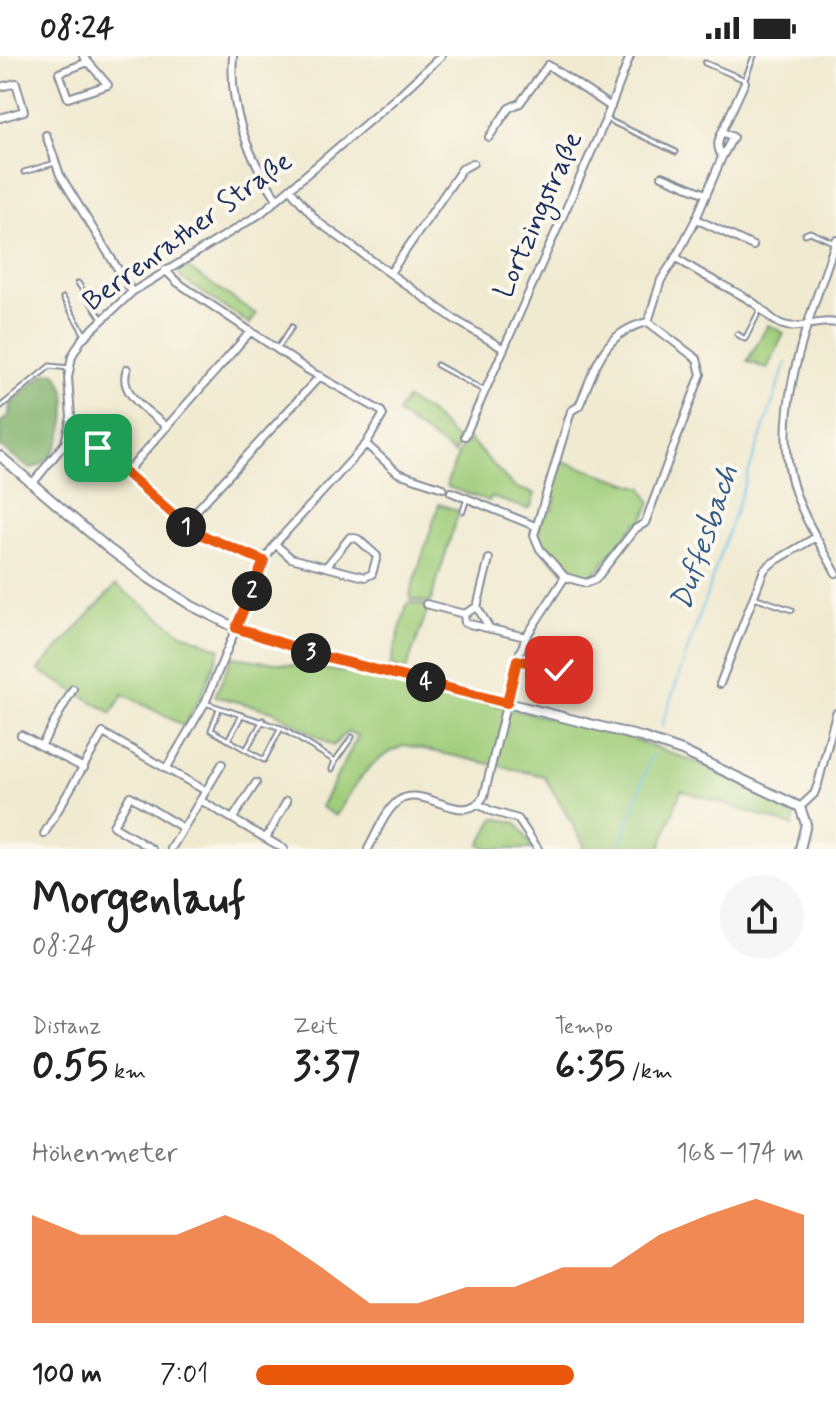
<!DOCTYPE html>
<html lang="de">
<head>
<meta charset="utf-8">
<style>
  body { margin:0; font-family:Mynerve,sans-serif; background:#f6f6f6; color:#222; height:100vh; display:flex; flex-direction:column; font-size:30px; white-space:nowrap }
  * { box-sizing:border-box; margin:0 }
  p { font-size:26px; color:#767676 }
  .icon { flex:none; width:44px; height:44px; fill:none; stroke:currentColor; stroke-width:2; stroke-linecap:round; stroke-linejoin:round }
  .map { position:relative; height:793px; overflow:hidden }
  .panel { display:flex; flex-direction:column; background:#fff; flex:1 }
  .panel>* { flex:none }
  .pin { position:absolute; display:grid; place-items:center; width:68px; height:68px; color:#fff; margin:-34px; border-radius:16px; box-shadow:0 4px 12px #0006 }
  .km { position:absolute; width:40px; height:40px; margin:-20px; border-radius:50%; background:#222; color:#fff; font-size:22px; line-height:40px; text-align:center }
  .round { display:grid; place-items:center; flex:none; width:84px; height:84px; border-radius:42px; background:#f6f6f6 }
  .overview { display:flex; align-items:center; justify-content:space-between; height:136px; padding:0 32px }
  h1 { font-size:44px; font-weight:700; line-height:60px }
  .stats { display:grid; grid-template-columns:repeat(3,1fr); gap:12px; height:136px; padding:8px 32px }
  .stats div { display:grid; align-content:center }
  .stats b { font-size:40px; font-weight:700 }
  .stats small { font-size:22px; font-weight:400 }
  .stats p { font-size:22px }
  .chart { height:224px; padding:16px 32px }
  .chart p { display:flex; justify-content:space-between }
  .chart svg { width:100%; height:144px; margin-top:8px; fill:#ea580c; opacity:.7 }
  ul { padding:0 32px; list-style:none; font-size:26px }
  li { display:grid; grid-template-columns:128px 96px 1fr; align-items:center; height:60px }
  li i { height:20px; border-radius:10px; background:#ea580c }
  .status { display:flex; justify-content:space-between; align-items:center; height:56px; padding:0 40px; background:#fff; direction:ltr }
  .status svg { height:22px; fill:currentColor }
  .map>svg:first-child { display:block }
  .green { fill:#a0cd7a; stroke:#5e7e6c; stroke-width:2 }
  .forest { fill:#80b06a; stroke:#4e7064; stroke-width:2 }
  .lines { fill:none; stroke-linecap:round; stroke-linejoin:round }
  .stream { stroke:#69c1e6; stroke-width:2 }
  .service-casing { stroke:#868c98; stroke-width:7 }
  .minor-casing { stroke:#868c98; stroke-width:10 }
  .tertiary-casing { stroke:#868c98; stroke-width:12 }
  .service { stroke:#fff; stroke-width:3 }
  .minor { stroke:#fff; stroke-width:6 }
  .tertiary { stroke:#fff; stroke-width:8 }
  .route-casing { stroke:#fff; stroke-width:16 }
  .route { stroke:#ea580c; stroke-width:10 }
  .labels { text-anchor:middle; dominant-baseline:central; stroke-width:8; stroke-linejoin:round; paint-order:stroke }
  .street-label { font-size:28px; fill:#1b2f5e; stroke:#fbf7ec }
  .water-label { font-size:30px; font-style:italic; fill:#325b87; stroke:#fbf7ec }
</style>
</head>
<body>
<div class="status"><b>08:24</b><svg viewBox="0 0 49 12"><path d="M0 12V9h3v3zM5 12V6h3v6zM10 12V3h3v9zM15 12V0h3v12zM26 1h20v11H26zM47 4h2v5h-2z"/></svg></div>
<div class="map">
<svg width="836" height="793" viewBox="0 0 836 793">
  <rect width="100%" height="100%" fill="#fbf7ec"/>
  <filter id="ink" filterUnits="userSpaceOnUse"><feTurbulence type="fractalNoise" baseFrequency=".0125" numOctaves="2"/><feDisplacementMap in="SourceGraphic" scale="16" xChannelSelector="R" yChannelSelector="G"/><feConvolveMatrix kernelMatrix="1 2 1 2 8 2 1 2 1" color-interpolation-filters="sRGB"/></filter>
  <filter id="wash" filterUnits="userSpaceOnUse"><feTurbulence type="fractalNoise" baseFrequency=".006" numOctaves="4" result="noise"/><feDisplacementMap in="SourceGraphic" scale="32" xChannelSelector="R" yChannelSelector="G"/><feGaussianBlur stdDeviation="1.8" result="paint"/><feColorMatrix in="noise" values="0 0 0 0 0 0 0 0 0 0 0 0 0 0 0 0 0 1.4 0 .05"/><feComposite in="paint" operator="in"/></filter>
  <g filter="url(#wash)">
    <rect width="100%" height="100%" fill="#f0ead1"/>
    <path class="green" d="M185,210L256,258L250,268L181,222L179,218Z
      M768,269L784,277L767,313L747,305Z
      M406,343L429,356L459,386L454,398L397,357Z
      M468,382L514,431L535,438L531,451L527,453L491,441L489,445L448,431L447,426L463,387L466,388Z
      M562,405L643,432L651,447L642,465L637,466L591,522C573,524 542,501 538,483C536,474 543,462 546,452L552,454L556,442L550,440Z
      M439,448L459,455L430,547L411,543L410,538Z
      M116,529L180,576L220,593L203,636L184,670L123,638L112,657L38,614Z
      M410,546L426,550L428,553L406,614L390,610L407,548Z
      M232,601L379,621L627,681L695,706L775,743L788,750L795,758L793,770L681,734L660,793H582L584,788L544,720L405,689C366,705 357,726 336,760L321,751L358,680L347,675L333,690L273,655L215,640Z
      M495,762L517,767L533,793H489L480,788Z"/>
    <path class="forest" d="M54,316C77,332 66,411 29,412L0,391V367L9,359L10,348L44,318Z"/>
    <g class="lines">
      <path class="stream" d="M662,669L786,307
        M619,793L652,698"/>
    </g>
  </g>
  <g filter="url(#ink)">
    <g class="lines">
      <defs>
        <path id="service" d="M705,7L745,24
          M745,23L754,0
          M606,63L676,96
          M24,116L55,107
          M805,178L810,176L835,187
          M78,227L102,263
          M63,242L85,279
          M737,278L745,283L761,252
          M277,293L292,271
          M437,309L483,334
          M0,351L50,310L69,312
          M463,455L467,442
          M754,541L792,554
          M205,647L281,672L335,705L352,681
          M219,653L211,674L264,704L281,672
          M228,684L242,659
          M246,694L263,664
          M332,713L335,705"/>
        <path id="minor" d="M83,0L108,29L68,42L59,17L88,6
          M233,0C229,54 248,100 277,143
          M0,31L16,27L24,55L0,62
          M46,79L60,119L132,236
          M489,81L509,52L520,47L548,9L611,51
          M722,101L733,81L722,76L745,26
          M662,120L706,138
          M290,133L318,166L454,263L504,293
          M696,163L753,190
          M836,184C812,258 770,352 793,429C802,460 821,489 836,517
          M676,201L696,163L722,101C717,91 717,86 722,76
          M165,214L177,226L308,314L381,355L383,359L366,388L275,488L264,505L205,647L166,713
          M390,217L462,113L473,107
          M648,266L661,224L676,201C699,219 727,230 751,245C764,253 772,267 787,270C803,273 819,263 836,267
          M127,313C117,338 150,356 167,371
          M465,380L606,63L630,0
          M366,388L398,417L443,432
          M98,392L192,475L264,505
          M126,417L251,275
          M32,428L65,387L71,361L68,322L72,300L82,283L132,236L260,158L397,41L441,0
          M451,436L535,470
          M183,469L320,320
          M275,488L291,502L365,521L372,518L377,500L358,483L350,481L326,511
          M426,548L464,558L465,567L526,581
          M477,551L489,503
          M464,558L477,551L490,573
          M517,604L559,614L582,604
          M720,628L764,514L772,507L816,481
          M73,633L41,690L84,712
          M21,679L41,690
          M200,744L284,793
          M478,748L491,755L518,763L538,793
          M800,751L814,738L818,728L836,657
          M233,762L256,727
          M44,778L103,677L206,735
          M266,782L287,745
          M152,793L113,770L130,740L183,772
          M171,793L222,708
          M368,793C376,779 385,755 398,745C425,726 462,774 484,740L517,604L526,581L565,521L540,493L534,479L571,355L579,350C596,312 602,276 648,266L697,303L701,318L645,467L635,473L596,523L586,527L565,521"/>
        <path id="tertiary" d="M0,400L109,493L150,523L192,550L236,572L315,598L641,681L682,695L800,751L806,768L800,793"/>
      </defs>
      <use href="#service" class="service-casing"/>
      <use href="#minor" class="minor-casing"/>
      <use href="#tertiary" class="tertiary-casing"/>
      <use href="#service" class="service"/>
      <use href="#minor" class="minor"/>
      <use href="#tertiary" class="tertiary"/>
    </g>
  </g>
  <g class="lines" filter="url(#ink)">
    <defs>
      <path id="route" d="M98,392L192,475L264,505L236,572L315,598L507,647L517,604L559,614"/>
    </defs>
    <use href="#route" class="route-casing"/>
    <use href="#route" class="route"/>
  </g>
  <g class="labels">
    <g class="street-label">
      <text transform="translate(539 159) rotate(-66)">Lortzingstraße</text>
      <text transform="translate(188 176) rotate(-36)">Berrenrather Straße</text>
    </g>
    <g class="water-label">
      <text transform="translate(705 482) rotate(-71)">Duffesbach</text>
    </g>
  </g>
</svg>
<div class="pin" style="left:98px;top:392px;background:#1e9e55"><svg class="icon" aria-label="arrive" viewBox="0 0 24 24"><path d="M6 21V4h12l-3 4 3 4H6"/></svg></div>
<div class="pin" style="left:559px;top:614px;background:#d93025"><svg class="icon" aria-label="check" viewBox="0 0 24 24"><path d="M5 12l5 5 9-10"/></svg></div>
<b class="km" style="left:186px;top:471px">1</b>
<b class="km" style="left:252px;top:535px">2</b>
<b class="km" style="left:311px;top:597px">3</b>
<b class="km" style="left:426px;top:626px">4</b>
</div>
<section class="panel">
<div class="overview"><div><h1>Morgenlauf</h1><p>08:24</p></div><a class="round"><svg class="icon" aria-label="share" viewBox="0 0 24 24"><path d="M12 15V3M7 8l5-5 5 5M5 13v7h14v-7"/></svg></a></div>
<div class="stats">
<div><p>Distanz</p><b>0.55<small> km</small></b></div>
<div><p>Zeit</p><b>3:37</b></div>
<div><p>Tempo</p><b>6:35<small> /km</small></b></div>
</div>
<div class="chart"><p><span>Höhenmeter</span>168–174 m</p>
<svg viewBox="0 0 160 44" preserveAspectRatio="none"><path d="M0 44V11L10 17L20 17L30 17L40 11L50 17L60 27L70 38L80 38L90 33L100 33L110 27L120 27L130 17L140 11L150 6L160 11V44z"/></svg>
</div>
<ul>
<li><b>100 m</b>7:01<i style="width:58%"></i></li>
</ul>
</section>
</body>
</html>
